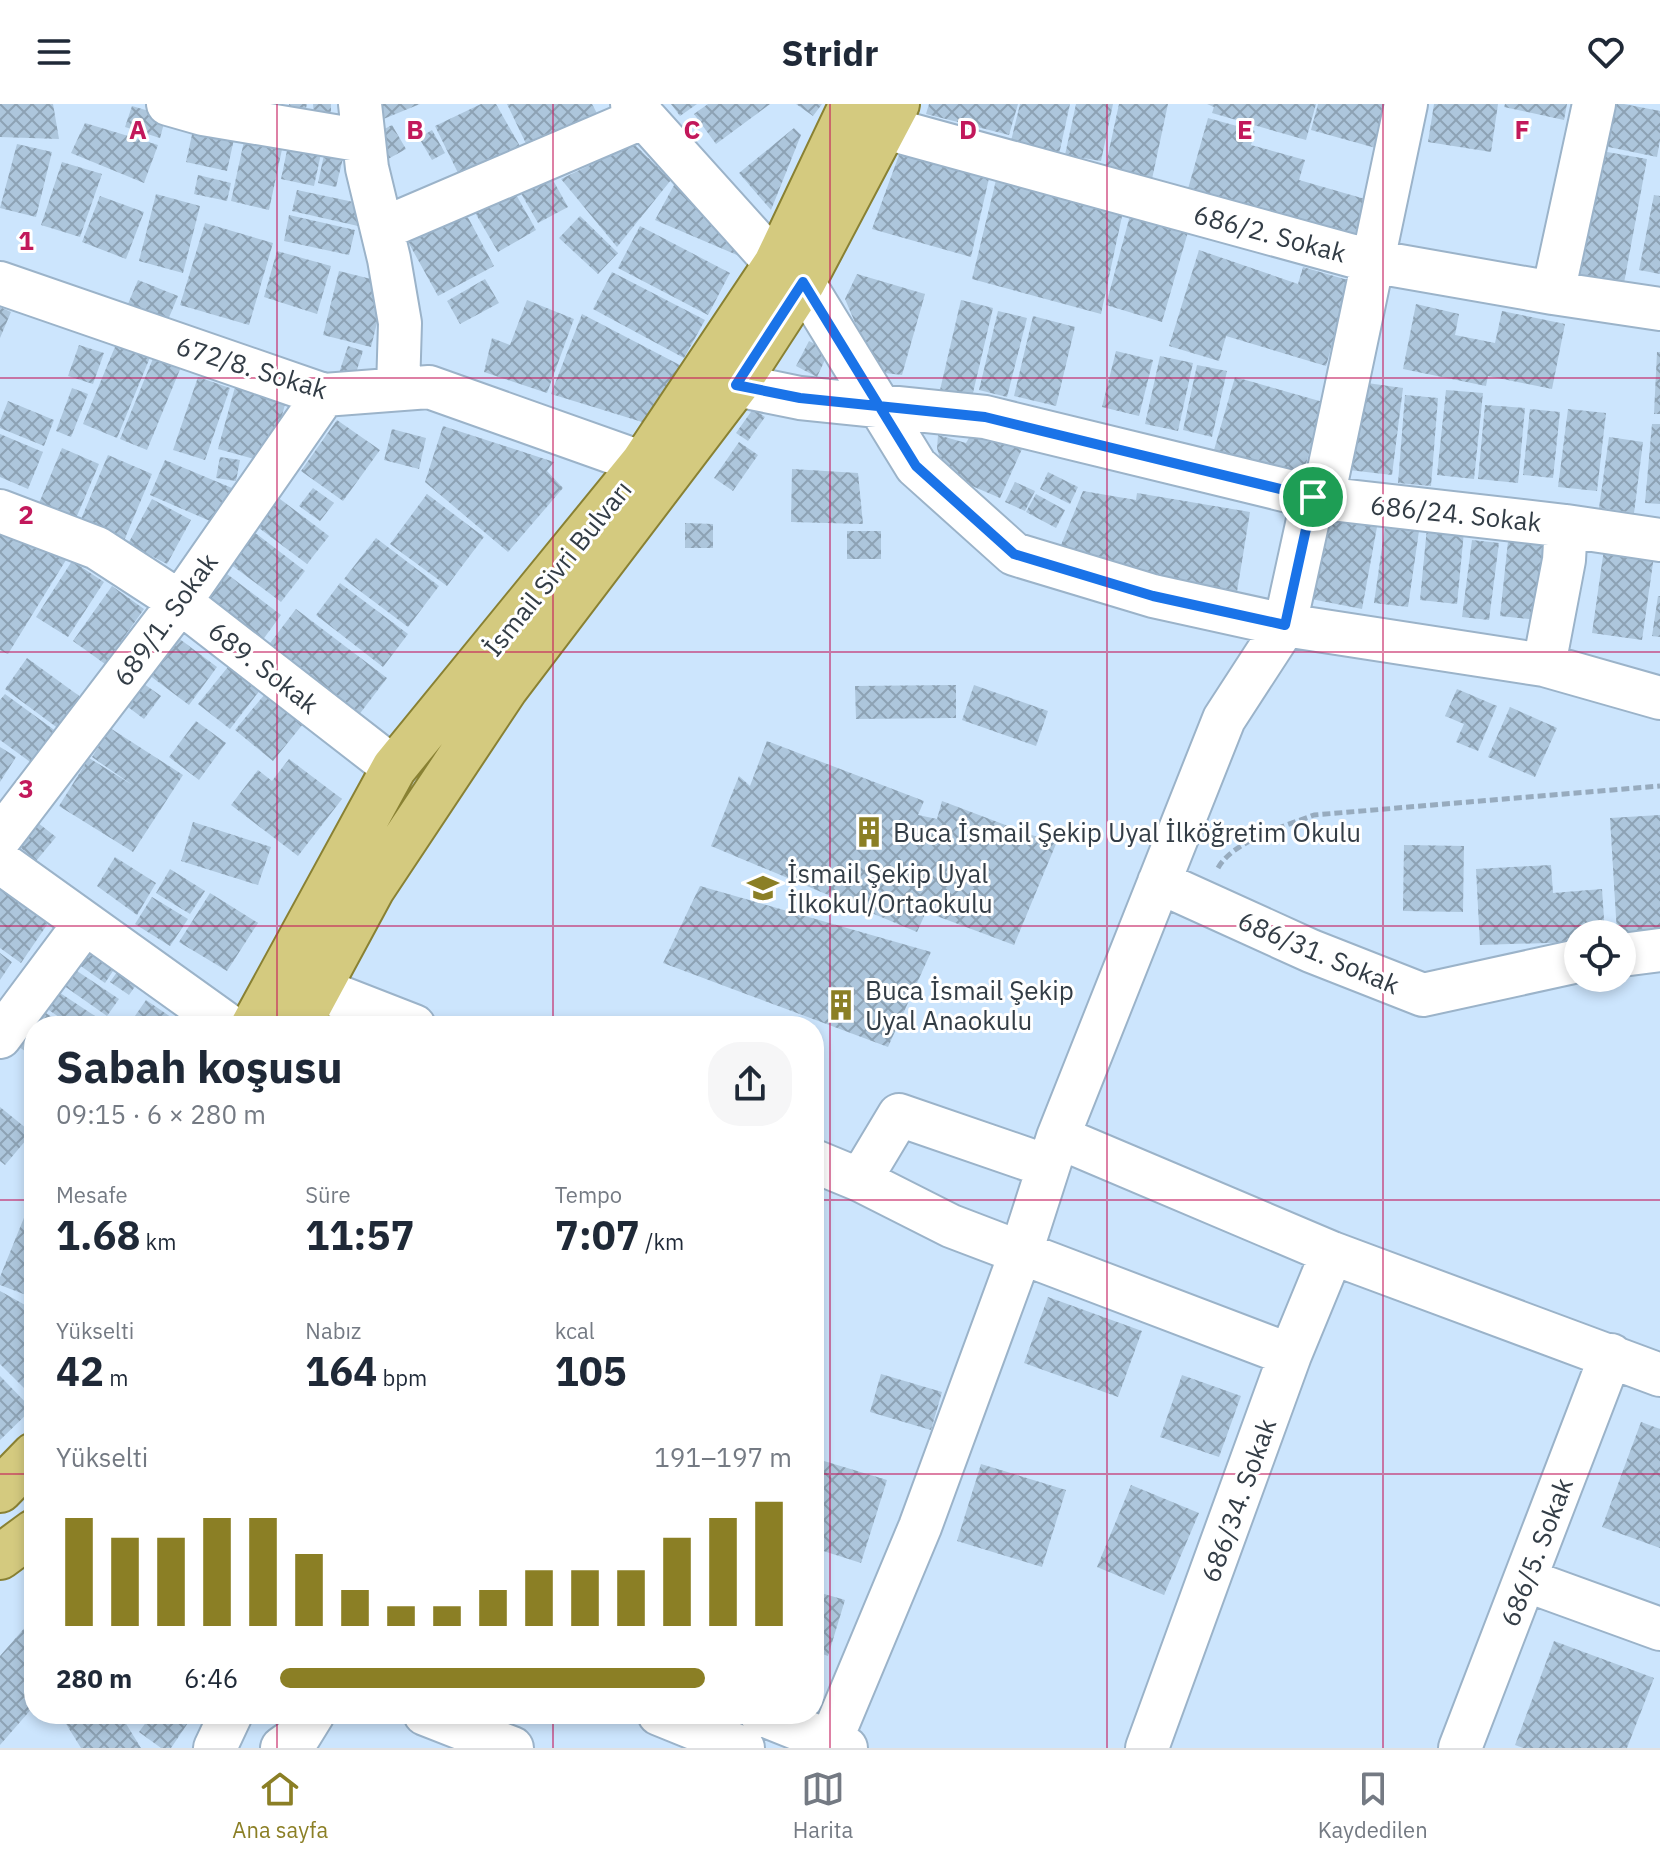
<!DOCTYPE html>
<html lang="tr">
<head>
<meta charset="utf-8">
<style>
  body { margin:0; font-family:"IBM Plex Sans",sans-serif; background:#f6f6f7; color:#1f2937; height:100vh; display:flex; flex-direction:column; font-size:30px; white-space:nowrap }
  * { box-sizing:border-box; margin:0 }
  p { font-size:26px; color:#747a83 }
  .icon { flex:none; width:44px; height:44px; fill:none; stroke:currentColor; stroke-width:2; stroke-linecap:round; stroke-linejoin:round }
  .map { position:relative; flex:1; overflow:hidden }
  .drawer { position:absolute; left:24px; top:912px; width:800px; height:708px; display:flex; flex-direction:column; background:#fff; border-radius:32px; box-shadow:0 4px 12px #0003 }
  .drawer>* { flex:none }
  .tools { position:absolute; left:1564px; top:816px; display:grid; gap:16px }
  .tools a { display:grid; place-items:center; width:72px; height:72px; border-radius:50%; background:#fff; box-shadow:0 4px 12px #0003; font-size:40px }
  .pin { position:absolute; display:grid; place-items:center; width:68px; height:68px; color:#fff; margin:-34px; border:4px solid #fff; border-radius:50%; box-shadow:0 2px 8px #0007 }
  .round { display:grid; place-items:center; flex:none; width:84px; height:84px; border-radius:32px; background:#f6f6f7 }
  .summary { display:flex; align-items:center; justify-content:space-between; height:136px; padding:0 32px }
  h1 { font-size:44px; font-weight:700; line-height:60px }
  .stats { display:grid; grid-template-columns:repeat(3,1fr); gap:12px; height:136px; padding:8px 32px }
  .stats div { display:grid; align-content:center }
  .stats b { font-size:40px; font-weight:700 }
  .stats small { font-size:22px; font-weight:400 }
  .stats p { font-size:22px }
  .chart { height:224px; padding:16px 32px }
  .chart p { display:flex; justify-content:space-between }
  .chart svg { width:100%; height:144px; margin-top:8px; stroke:#8b7f25; stroke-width:6 }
  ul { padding:0 32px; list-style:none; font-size:26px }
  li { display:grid; grid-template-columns:128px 96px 1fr; align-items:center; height:60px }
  li i { height:20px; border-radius:10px; background:#8b7f25 }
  header { display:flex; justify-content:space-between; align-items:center; height:104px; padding:0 32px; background:#fff; font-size:36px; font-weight:700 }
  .menu { display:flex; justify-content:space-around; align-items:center; height:112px; border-top:2px solid #e0e1e3; background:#fff; font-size:22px; color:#747a83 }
  .menu a { display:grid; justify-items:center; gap:4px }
  .menu .current { color:#8b7f25 }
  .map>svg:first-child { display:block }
  .building { fill:url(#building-cross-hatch) }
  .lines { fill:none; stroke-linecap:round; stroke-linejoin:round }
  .minor-casing { stroke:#9bb3c9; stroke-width:46 }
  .major-casing { stroke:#898133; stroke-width:48 }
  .path { stroke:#97abbe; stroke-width:5; stroke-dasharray:8 4; stroke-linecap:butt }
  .minor { stroke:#fff; stroke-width:42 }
  .major { stroke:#d4ca7f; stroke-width:44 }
  .route-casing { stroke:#fff; stroke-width:16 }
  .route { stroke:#1a73e8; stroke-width:10 }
  .grid { fill:none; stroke:#c2185b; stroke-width:2; stroke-opacity:0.55 }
  .labels { text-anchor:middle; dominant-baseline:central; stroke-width:6; stroke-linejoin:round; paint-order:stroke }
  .street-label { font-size:26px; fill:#333d46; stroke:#fff }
  .poi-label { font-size:26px; fill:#333d46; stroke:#fff; text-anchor:start }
  .grid-label { font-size:26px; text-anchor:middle; font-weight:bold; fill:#c2185b; stroke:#fff; stroke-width:6; stroke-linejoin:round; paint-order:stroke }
</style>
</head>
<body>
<header><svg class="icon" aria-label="menu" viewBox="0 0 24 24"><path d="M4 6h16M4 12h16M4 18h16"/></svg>Stridr<svg class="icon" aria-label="heart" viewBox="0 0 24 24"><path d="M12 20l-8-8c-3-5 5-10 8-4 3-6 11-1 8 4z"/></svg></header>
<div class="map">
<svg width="1660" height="1644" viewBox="0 0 1660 1644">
  <defs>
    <pattern id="building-cross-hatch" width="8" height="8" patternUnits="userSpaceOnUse" patternTransform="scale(2)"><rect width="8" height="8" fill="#adc6dc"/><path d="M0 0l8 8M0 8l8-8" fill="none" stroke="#8da2b4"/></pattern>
  </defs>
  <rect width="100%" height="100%" fill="#cce5fd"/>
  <path class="building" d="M0,0H53L59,35L0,33Z
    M289,0H307L306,4L289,3Z
    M313,0H331V11L314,12Z
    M374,0H420L381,16Z
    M481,0H496L521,44L459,71L435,22Z
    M507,0H592L600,15L530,48Z
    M671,0H697L680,12Z
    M708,0H770L716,40L694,10Z
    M796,0H822L813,12Z
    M929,0H1018L1009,31L926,10Z
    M1020,0H1070L1058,55L1011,37Z
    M1076,0H1113L1101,57L1065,51Z
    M1119,0H1168L1152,75L1105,65Z
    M1207,0H1316L1306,36L1212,9L1214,3Z
    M1318,0H1396L1383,46L1311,26Z
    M1434,0H1498L1491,48L1428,38Z
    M1505,0H1567L1564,16L1504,3Z
    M1602,0H1624L1660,7V36L1657,53L1594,40Z
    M132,2L166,12L160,34L125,23Z
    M1208,14L1255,27L1251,41L1305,56L1299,76L1365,95L1351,145L1184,99Z
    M85,19L158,41L144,79L71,49Z
    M392,21L406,45L388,55L375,30Z
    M794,24L801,31L771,106L739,69Z
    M193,26L234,35L227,67L186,58Z
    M432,26L445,49L432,56L419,34Z
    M246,28L284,36L269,106L231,97Z
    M289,37L322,45L314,82L281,75Z
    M17,40L52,48L36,113L0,104Z
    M634,40L671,76L617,143L561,75Z
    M903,40L992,61L971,153L872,125Z
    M1590,45L1647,55L1624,179L1567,169Z
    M325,46L344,50L336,83L318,79Z
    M62,58L102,70L80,133L41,121Z
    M545,62L568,103L538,119L515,79Z
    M998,68L1124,103L1101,210L972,175Z
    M198,71L231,79L227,97L194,90Z
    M679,72L744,154L655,116Z
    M509,78L536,126L498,148L470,100Z
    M297,86L363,100L358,122L292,107Z
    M156,90L200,102L183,169L139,157Z
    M1654,91L1660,92V170L1639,166Z
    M100,92L144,108L126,155L82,138Z
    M1132,104L1190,121L1162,218L1106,201Z
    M464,106L494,162L438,192L407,136Z
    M289,111L355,126L349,151L284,137Z
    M580,112L618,149L598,170L559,134Z
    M205,119L273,139L249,221L180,201Z
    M640,122L730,169L708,211L618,164Z
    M1199,146L1298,180L1303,163L1351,177L1326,262L1226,232L1219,257L1169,242Z
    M277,147L331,162L317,210L264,193Z
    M339,167L387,179L371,243L323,231Z
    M612,168L705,216L684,254L593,205Z
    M857,170L925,190L902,271L876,268L845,195Z
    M485,175L499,199L460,220L447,197Z
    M138,176L178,192L165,223L125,207Z
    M527,196L574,215L547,289L484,268L492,234L510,241Z
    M961,196L993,204L972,293L940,286Z
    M1416,200L1459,210L1455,231L1495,239L1502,207L1565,220L1552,285L1488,272L1486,282L1403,265Z
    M0,203L11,208L0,234Z
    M998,207L1027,214L1007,293L979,286Z
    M582,210L697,270L652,321L551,290Z
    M1033,212L1075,223L1056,302L1014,292Z
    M809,237L829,247L817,273L796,262Z
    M117,238L151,251L117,334L83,320Z
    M79,241L104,249L93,280L68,272Z
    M348,242L363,247L354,275L339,269Z
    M1116,247L1153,256L1139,312L1102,303Z
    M1657,248H1660V310H1654Z
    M154,252L181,263L147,346L120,335Z
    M1160,252L1193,259L1178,327L1145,320Z
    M1197,261L1227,267L1212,333L1183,326Z
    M198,273L230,284L205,356L173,346Z
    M1235,273L1323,298L1301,378L1212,353Z
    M1360,278L1403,284L1392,371L1349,366Z
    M235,283L286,297L269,359L218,345Z
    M72,284L88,290L71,333L56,327Z
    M1446,286L1483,289L1474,375L1437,371Z
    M1405,291L1438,294L1431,382L1398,379Z
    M8,297L54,316L44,342L0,324V317Z
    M1485,301L1525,304L1518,379L1478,375Z
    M753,305L765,313L748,337L736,329Z
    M1530,305L1560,308L1553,374L1523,371Z
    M1568,305L1606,309L1597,387L1558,383Z
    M337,316L380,346L343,397L301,367Z
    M1652,320H1660V400L1645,399Z
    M443,322L554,358L547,367L563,384L508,448L425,378Z
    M392,325L426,334L419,365L384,356Z
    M973,327L1022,345L1000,394L944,370L937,344L938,331L966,339Z
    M0,330L43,348L28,385L0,373Z
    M1609,333L1643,338L1634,409L1599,404Z
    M739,338L758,351L733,387L714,374Z
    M62,344L99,360L74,419L37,404Z
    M108,351L152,370L123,439L79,420Z
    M220,353L240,356L236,377L216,374Z
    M165,356L232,384L217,420L150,391Z
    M792,365L858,369L863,420L791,418Z
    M1048,368L1078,383L1070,400L1040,385Z
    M1015,378L1035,387L1025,407L1005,398Z
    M313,384L334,399L320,417L299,402Z
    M1083,387L1136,396L1137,389L1250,408L1236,494L1059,446Z
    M427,390L484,433L447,482L390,440Z
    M1036,390L1065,406L1056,424L1026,408Z
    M276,392L329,432L307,460L255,421Z
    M152,395L191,416L167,460L128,440Z
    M1328,402L1379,412L1362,505L1311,495Z
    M1428,413L1465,417L1457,500L1420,496Z
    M1386,415L1420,420L1408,503L1374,499Z
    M685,419L713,420V444H685Z
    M250,425L305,467L281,498L226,457Z
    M0,427L66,456L8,550L0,546Z
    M847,427H881V455H847Z
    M1509,428L1547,432L1538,516L1500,512Z
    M376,434L439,482L408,523L344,475Z
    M1472,436L1499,439L1489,516L1462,513Z
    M1604,445L1654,452L1642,536L1592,529Z
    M72,457L104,478L68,533L36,513Z
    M223,467L281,511L259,541L200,497Z
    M340,479L408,530L383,563L316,511Z
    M112,482L144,505L105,560L73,537Z
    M1658,492H1660V533L1652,532Z
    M296,505L387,574L358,612L267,543Z
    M177,533L217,563L189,601L149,571Z
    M236,553L267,577L230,625L198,600Z
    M27,554L82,594L59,625L5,585Z
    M137,575L161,592L144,615L120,597Z
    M956,581V614L856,615L855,582Z
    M974,581L1048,607L1036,642L962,616Z
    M1457,585L1497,602L1478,647L1456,638L1464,620L1445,612Z
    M5,590L57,628L33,660L0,636V596Z
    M265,590L303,620L273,657L235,626Z
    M1510,603L1557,624L1535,673L1488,653Z
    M196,617L226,639L199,676L169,653Z
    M110,624L183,671L133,748L59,702L89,654L134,682L92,653Z
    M767,637L924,697L918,711L937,715L942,697L1056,740L1014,841L926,808L917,828L711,742L739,672L750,682Z
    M0,643L16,653L0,678Z
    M289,655L342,695L298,752L231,701L258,666L272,677Z
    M1660,711V827L1617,830L1610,714Z
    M33,715L56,733L36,757L14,738Z
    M193,718L271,743L258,781L181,757Z
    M1404,741L1464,742L1463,808L1403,807Z
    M115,753L156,779L137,811L97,782Z
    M1551,761L1553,789L1602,785L1605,830H1578V838L1480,841L1476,765Z
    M170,765L205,787L190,810L156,789Z
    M0,782L53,812L21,859L0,844Z
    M700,782L931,848L888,943L663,859Z
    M210,789L258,819L227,867L179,838Z
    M152,793L188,815L170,842L135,820Z
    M90,830L123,852L105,879L72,856Z
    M0,849L12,858L0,876Z
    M127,854L146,867L129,891L110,878Z
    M71,863L119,895L107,912L60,879Z
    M54,885L98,914L93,922H72L43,902Z
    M146,896L184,922H128Z
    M43,907L65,922H34V953L19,943Z
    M0,1003L32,1029L5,1061L0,1057Z
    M34,1089V1194L0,1181V1173Z
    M0,1187L34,1206V1294L0,1260Z
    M1048,1193L1142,1227L1118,1293L1024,1259Z
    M881,1270L942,1288L931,1326L870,1308Z
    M1182,1271L1241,1292L1219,1353L1160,1333Z
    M0,1272L32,1305L0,1336Z
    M1641,1318L1660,1325V1444L1602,1423Z
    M814,1354L887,1376L861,1459L814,1444Z
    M981,1360L1066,1386L1042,1463L957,1437Z
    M1131,1381L1199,1409L1164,1491L1097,1463Z
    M814,1487L845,1496L828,1552L814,1547Z
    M34,1513V1602L0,1641V1552Z
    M1554,1537L1654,1574L1627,1644H1523L1515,1641Z
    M70,1610H120L141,1644H81L63,1615Z
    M152,1610H194L171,1644H161L139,1628Z
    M264,1610H299L289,1625Z"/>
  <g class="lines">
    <defs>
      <path id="minor" d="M168,0L203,10L364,37
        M360,0L367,64L389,155L400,219L398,285
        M632,0L776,160
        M886,24L1371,157L1553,189L1660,205
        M382,125L644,13
        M803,178L916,362L1014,450L1153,492L1285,521L1544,561L1660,594
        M0,179L324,291L429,283L643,359
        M1553,189L1594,0
        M736,281L800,294L985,313L1313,393L1566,422L1660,436
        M1323,394L1406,0
        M0,407L97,444L180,498L394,664
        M1544,561L1564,456L1566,422
        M0,734L180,498L324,291
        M0,758L229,922
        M1159,778L1311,847L1423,891L1578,857
        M1622,851L1660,846
        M319,885L414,922
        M0,933L85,819
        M1058,1033L1332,1149L1660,1271
        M814,1057L860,1076L951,1122L1290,1251
        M860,1076L899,1011L1047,1062
        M1525,1476L1660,1525
        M425,1610L512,1644
        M659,1610L743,1644
        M761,1610L846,1644
        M831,1636L920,1423L1021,1148L1058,1033L1224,615L1285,521L1313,393
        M215,1644L231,1610
        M282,1644L300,1631L313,1610
        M1147,1644L1290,1251L1332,1149
        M1460,1644L1611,1251"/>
      <path id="major" d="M253,922L394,664L643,359L776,160L852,0
        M298,922L372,785L505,585L736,281L803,178L897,0
        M0,1386L34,1351
        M0,1453L34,1428"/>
    </defs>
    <use href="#minor" class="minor-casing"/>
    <use href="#major" class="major-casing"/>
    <path class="path" d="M1218,764C1233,737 1285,722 1314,711L1660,682"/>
    <use href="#minor" class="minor"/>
    <use href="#major" class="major"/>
  </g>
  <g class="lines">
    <defs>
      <path id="route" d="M1313,393L985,313L800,294L736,281L803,178L916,362L1014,450L1153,492L1285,521L1313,393"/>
    </defs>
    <use href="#route" class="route-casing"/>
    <use href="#route" class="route"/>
  </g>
  <path class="grid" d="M277,0V922M553,0V922M830,0V1644M1107,0V1644M1383,0V1644M0,274H1660M0,548H1660M0,822H1660M0,1096H34M814,1096H1660M0,1370H34M814,1370H1660M277,1610V1644M553,1610V1644"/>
  <defs>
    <symbol id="building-bare" viewBox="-9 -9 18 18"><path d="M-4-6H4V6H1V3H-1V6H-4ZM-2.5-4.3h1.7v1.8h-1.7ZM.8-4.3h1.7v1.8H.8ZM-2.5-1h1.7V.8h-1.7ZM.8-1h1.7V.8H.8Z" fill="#8b7f25" stroke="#fff" stroke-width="2.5" paint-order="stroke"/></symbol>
    <symbol id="school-bare" viewBox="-9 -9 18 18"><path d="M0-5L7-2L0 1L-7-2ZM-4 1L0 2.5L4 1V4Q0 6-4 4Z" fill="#8b7f25" stroke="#fff" stroke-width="2.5" paint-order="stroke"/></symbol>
  </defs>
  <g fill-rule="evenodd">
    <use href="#building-bare" x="847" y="706" width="44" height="44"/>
    <use href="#school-bare" x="741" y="762" width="44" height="44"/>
    <use href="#building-bare" x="819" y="879" width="44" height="44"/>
  </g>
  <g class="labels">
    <g class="street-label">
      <text transform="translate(1270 129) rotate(15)">686/2. Sokak</text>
      <text transform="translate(252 263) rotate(17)">672/8. Sokak</text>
      <text transform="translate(1456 409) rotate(6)">686/24. Sokak</text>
      <text transform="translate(557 464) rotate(-51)">İsmail Sivri Bulvarı</text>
      <text transform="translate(165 515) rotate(-54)">689/1. Sokak</text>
      <text transform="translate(264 563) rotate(38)">689. Sokak</text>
      <text transform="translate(1319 848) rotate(23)">686/31. Sokak</text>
      <text transform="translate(1238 1396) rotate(-70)">686/34. Sokak</text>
      <text transform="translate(1536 1448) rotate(-69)">686/5. Sokak</text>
    </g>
    <g class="poi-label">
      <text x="893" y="728">Buca İsmail Şekip Uyal İlköğretim Okulu</text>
      <text x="787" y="769">İsmail Şekip Uyal<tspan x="787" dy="30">İlkokul/Ortaokulu</tspan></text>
      <text x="865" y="886">Buca İsmail Şekip<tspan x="865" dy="30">Uyal Anaokulu</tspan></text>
    </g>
  </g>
  <g class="grid-label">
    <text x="138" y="35">A</text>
    <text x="415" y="35">B</text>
    <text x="692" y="35">C</text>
    <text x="968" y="35">D</text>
    <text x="1245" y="35">E</text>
    <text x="1522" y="35">F</text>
    <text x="26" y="146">1</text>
    <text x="26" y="420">2</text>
    <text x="26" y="694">3</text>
  </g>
</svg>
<div class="tools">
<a><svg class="icon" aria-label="locate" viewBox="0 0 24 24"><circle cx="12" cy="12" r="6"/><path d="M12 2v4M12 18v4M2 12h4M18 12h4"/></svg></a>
</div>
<div class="pin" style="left:1313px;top:393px;background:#1e9e55"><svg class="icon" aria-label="arrive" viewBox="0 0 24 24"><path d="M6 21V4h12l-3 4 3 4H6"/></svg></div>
<section class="drawer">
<div class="summary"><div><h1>Sabah koşusu</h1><p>09:15 · 6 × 280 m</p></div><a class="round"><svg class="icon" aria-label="share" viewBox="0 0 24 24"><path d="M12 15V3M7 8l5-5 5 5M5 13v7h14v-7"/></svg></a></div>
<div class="stats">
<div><p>Mesafe</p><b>1.68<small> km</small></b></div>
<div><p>Süre</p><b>11:57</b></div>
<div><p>Tempo</p><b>7:07<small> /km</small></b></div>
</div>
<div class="stats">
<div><p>Yükselti</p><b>42<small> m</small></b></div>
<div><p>Nabız</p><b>164<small> bpm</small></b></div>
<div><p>kcal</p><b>105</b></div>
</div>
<div class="chart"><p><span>Yükselti</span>191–197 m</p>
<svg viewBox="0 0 160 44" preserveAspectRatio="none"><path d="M5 44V11M15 44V17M25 44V17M35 44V11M45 44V11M55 44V22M65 44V33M75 44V38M85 44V38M95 44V33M105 44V27M115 44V27M125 44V27M135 44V17M145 44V11M155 44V6"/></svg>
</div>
<ul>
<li><b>280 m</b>6:46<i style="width:83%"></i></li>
</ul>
</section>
</div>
<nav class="menu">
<a class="current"><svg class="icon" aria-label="home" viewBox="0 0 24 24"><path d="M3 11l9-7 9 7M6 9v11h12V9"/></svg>Ana sayfa</a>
<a><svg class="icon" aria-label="map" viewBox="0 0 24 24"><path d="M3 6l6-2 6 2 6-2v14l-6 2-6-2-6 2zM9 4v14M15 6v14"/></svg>Harita</a>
<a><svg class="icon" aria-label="saved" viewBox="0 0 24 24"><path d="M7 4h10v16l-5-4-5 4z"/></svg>Kaydedilen</a>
</nav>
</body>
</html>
